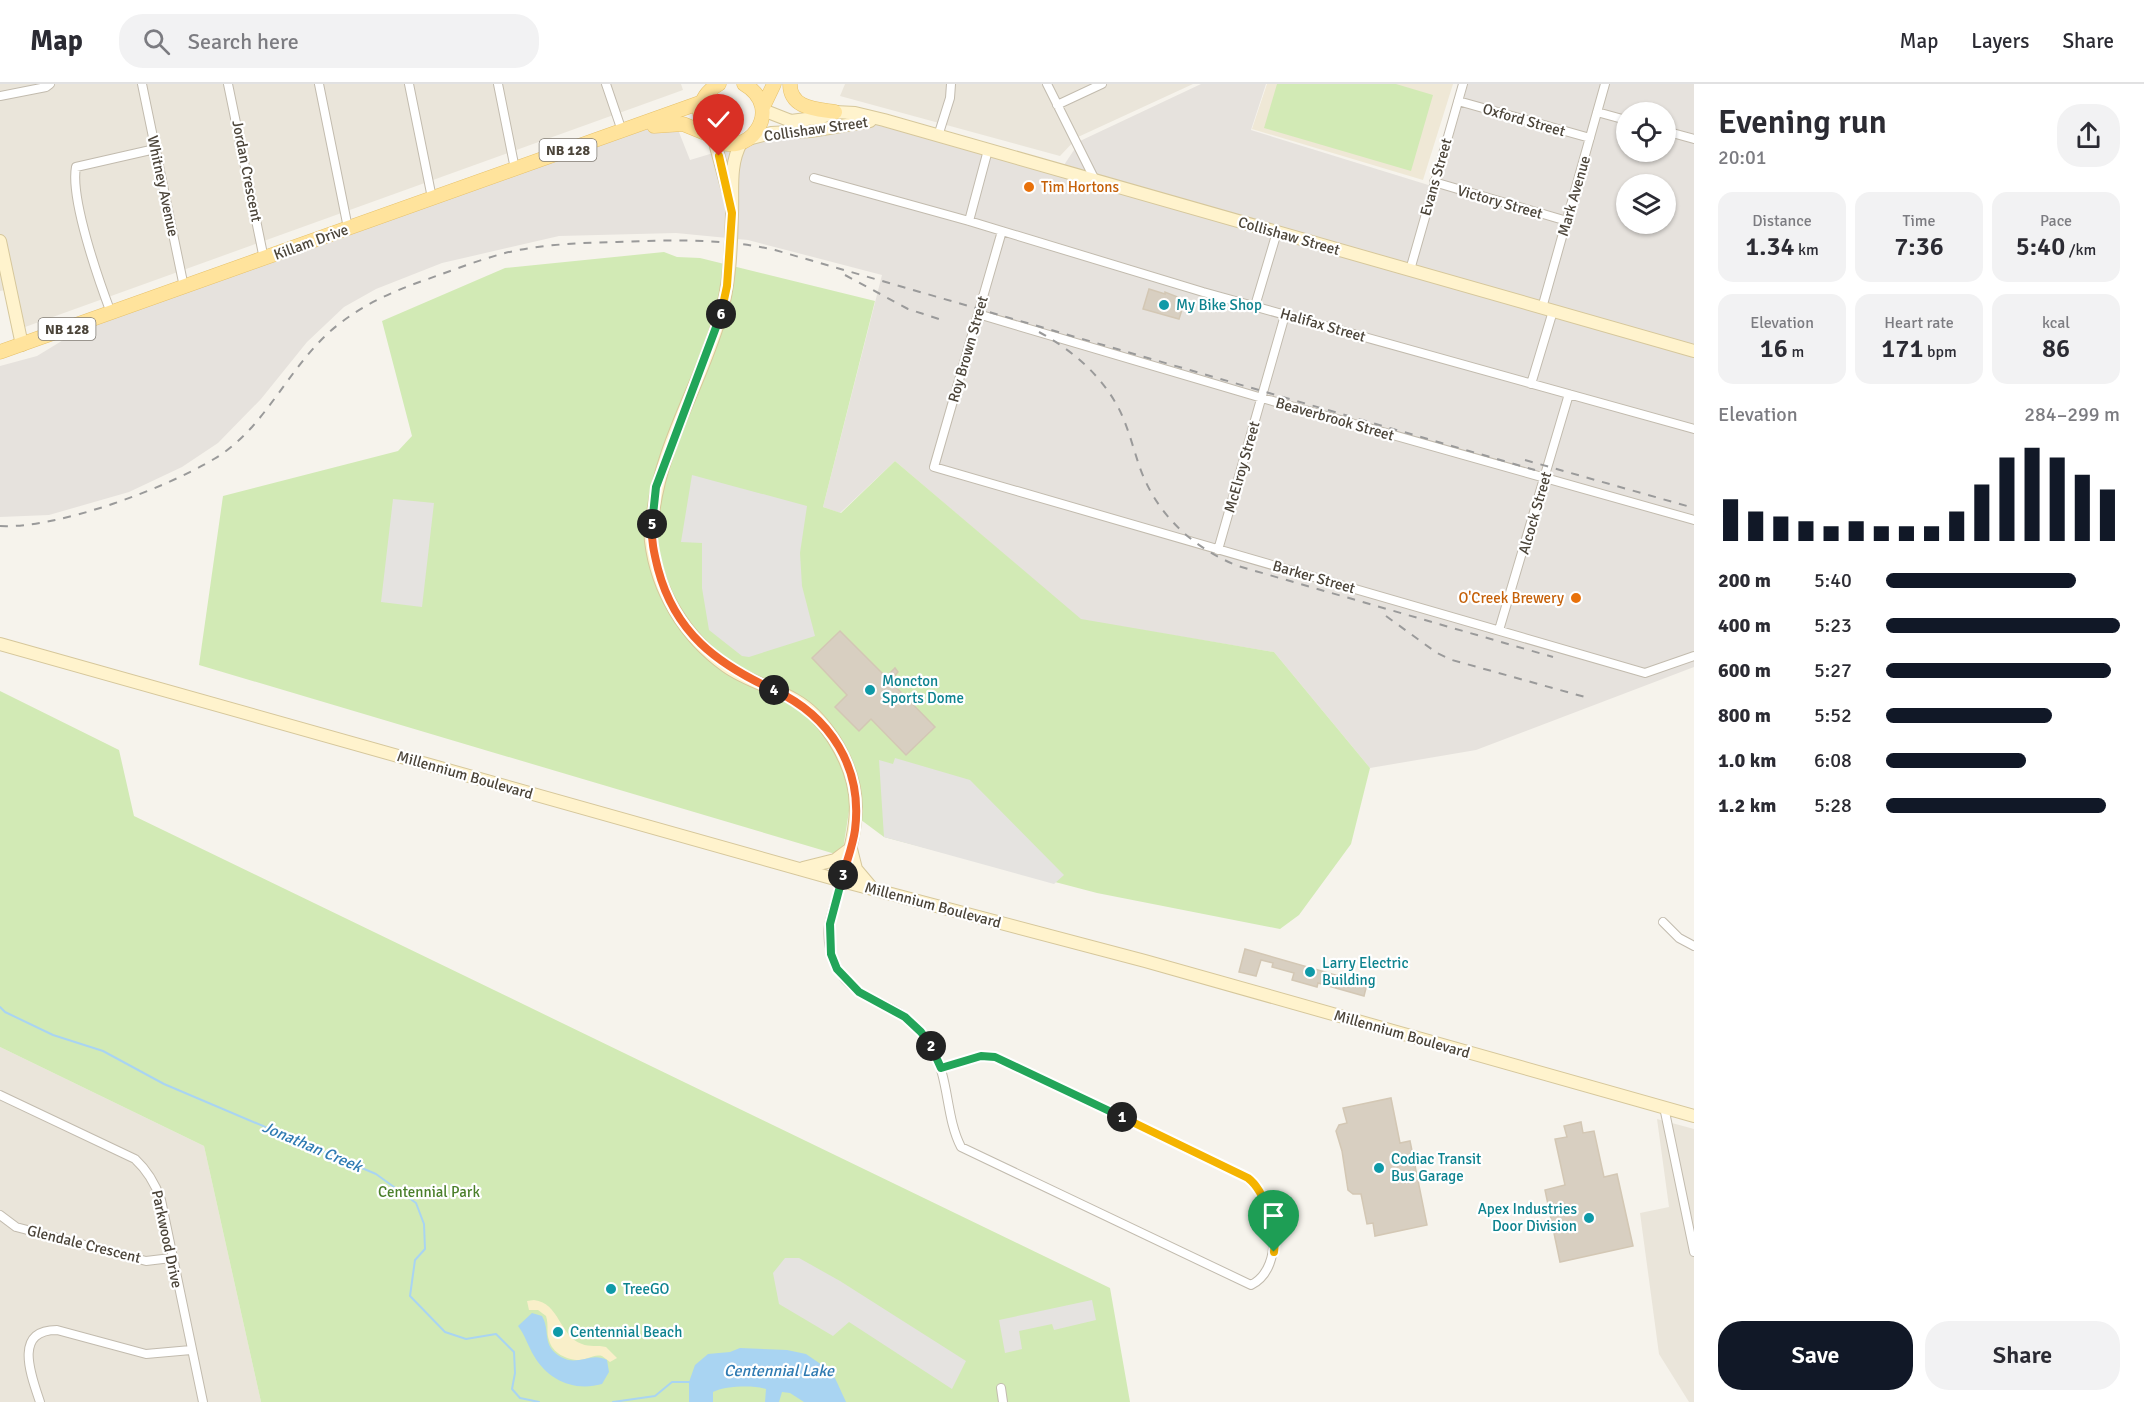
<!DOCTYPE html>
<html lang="en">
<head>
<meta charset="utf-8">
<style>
  body { margin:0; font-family:Signika,sans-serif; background:#f2f2f3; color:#2b2b33; height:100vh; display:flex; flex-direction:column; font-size:22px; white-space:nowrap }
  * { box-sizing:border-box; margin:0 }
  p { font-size:20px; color:#7c7c81 }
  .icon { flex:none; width:33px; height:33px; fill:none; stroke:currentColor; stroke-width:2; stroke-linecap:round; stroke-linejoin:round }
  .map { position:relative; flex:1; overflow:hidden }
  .side { display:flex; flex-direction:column; background:#fff; width:450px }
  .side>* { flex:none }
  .tools { position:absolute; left:1616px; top:18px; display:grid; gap:12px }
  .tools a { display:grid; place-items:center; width:60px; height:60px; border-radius:50%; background:#fff; box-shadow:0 2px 4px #0004; font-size:30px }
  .pin { position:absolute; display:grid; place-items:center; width:51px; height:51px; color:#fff; margin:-62px -26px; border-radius:50% 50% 50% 0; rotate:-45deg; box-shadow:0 0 6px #0007 }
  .pin .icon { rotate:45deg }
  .km { position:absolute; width:30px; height:30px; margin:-15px; border-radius:50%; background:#222; color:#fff; font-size:16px; line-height:30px; text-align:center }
  .round { display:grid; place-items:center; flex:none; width:63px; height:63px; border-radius:24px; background:#f2f2f3 }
  .head { display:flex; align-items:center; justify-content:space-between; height:102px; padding:0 24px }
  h1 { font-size:33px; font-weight:600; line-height:45px }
  .figures { display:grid; grid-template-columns:repeat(3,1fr); gap:9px; height:102px; padding:6px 24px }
  .figures div { display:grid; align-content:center; border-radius:15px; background:#f2f2f3; text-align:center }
  .figures b { font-size:26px; font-weight:600 }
  .figures small { font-size:16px; font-weight:400 }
  .figures p { font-size:16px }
  .chart { height:168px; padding:12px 24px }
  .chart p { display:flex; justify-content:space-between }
  .chart svg { width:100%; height:108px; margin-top:6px; stroke:#111827; stroke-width:6 }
  .action { display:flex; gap:12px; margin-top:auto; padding:12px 24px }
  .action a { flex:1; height:69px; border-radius:24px; background:#111827; color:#fff; font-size:24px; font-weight:600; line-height:69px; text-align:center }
  .action a+a { background:#f2f2f3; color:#2b2b33 }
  ul { padding:0 24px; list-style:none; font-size:20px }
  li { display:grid; grid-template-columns:96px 72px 1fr; align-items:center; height:45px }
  li i { height:15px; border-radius:8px; background:#111827 }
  header { display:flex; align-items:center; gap:36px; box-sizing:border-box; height:84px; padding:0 30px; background:#fff; border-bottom:2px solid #e1e1e2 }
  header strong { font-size:28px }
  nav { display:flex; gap:33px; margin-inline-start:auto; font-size:21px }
  .search { width:420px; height:54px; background:#f2f2f3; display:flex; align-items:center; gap:15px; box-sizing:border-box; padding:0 21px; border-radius:24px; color:#7c7c81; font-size:22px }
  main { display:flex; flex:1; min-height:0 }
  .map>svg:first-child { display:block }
  .residential { fill:#eae5da }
  .industrial { fill:#e6e2dd; fill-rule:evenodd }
  .education { fill:#efe8d6 }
  .green { fill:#d2eab5 }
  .sand { fill:#f9efc9 }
  .parking { fill:#e5e3e0 }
  .water { fill:#a9d4f2 }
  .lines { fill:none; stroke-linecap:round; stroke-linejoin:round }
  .stream { stroke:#a9d4f2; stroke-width:2 }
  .building { fill:#d8cfc1; stroke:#d3c7b4; stroke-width:1.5 }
  .street-casing { stroke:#c2bbae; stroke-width:10 }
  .secondary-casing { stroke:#d6c79b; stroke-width:14 }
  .primary-casing { stroke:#e6c16a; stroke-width:15 }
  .street { stroke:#fff; stroke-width:8 }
  .secondary { stroke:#fff3cd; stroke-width:12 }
  .primary { stroke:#ffe39c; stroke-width:14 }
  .rail { stroke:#9a9a9a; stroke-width:2; stroke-dasharray:8 8; stroke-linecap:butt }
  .split-1-casing { stroke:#fff; stroke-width:12 }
  .split-2-casing { stroke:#fff; stroke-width:12 }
  .split-3-casing { stroke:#fff; stroke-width:12 }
  .split-4-casing { stroke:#fff; stroke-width:12 }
  .split-5-casing { stroke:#fff; stroke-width:12 }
  .split-6-casing { stroke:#fff; stroke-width:12 }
  .split-7-casing { stroke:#fff; stroke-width:12 }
  .split-1 { stroke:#f5b400; stroke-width:8 }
  .split-2 { stroke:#22a559; stroke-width:8 }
  .split-3 { stroke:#22a559; stroke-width:8 }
  .split-4 { stroke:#f0652b; stroke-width:8 }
  .split-5 { stroke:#f0652b; stroke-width:8 }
  .split-6 { stroke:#22a559; stroke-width:8 }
  .split-7 { stroke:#f5b400; stroke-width:8 }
  .food-dot { fill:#e8710a; stroke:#fff; stroke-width:2 }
  .culture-dot { fill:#0f9aa8; stroke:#fff; stroke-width:2 }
  .labels { text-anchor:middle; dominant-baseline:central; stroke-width:4.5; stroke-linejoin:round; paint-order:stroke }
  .shield { fill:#fff; stroke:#817c74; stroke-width:1.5 }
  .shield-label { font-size:14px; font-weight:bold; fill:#4b4439 }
  .street-label { font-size:15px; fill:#4b4439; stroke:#fff }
  .food-label { font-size:15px; fill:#c56008; stroke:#fff; text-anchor:start }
  .culture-label { font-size:15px; fill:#0d838f; stroke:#fff; text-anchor:start }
  .park-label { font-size:15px; fill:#4a7f2a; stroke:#fff }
  .water-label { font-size:16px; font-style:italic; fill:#2e7ab2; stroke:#fff }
</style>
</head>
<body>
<header>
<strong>Map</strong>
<div class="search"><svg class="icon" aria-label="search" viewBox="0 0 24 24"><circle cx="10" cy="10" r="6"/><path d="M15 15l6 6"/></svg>Search here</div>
<nav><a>Map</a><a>Layers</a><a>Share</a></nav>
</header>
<main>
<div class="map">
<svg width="1694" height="1318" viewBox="0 0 1694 1318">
  <rect width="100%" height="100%" fill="#f6f3ec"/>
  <path class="residential" d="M0,0H681L683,6L25,243L16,204L0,207Z
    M845,0H1193L1078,53L1060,72L840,12Z
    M0,963L204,1062L261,1318H0Z
    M1657,1035L1694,1045V1318H1689L1659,1270L1640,1129L1669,1123Z"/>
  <path class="industrial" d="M1201,0H1266L1251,46L1438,104L1468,0H1694V583L1476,666L1370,684L1274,568L1081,536L895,377L840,429L823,423L882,191L748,156L676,149L559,152L442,179L376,205L344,223L307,258L261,315L218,359L182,383L129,408L49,431L0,433V282L37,272L106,230L671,28L690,76L770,52L833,40H880L1058,90L1080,57ZM1626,28H1665V68H1626ZM1626,100H1665V140H1626Z"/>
  <path class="education" d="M1267,0H1453L1423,96L1252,45Z"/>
  <path class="green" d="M1277,0H1396L1433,11L1411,87L1264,44Z
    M664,168L677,173L700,174L875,217L823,423L841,429L895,377L1081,535L1274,568L1370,684L1351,760L1299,831L1280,845L1097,809L884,753L849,727L842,772L199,581L223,412L398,367L412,352L382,237L505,184Z
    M0,607L119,666L134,732L1110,1204L1130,1318H261L204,1062L0,963Z"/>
  <path class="sand" d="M534,1216C560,1219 559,1252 582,1260C589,1263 598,1261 606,1263L617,1274L610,1278L602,1272C593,1270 588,1276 579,1276C567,1276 552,1269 549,1256C546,1248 549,1241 546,1232L538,1226H529L527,1217Z"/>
  <path class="parking" d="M692,391L807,422L800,469L802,502L815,552L749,573L742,572L709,546L702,504V459L681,458Z
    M393,415L434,419L422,523L381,518Z
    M895,674L970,696L1064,791L1054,800L884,753L879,676L893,680Z
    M785,1174H799L840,1197L966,1277L952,1305L849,1238L833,1252L779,1220L773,1189Z
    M1092,1216L1096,1236L1054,1246L1052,1240L1019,1247L1022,1265L1005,1269L999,1236Z"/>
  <path class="water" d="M532,1229L542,1232C551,1248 541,1261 561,1273C578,1283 591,1267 607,1276L609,1288L602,1300C574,1308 548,1296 534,1272C528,1262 525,1251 518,1242Z
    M740,1264L787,1266L806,1270L822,1281L835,1294L846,1318H804L790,1309L782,1308L779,1318H765L766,1305C753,1301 725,1302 713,1308V1318H689V1298L695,1281L708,1270L730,1268Z"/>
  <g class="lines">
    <path class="stream" d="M0,923L5,928L53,951L103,967L164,1000L376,1090L416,1119L424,1140L425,1165L415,1176L410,1212L445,1248L466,1255L496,1250L514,1268L515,1289L512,1305L520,1314L539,1318
      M613,1318L655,1312L672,1298H689"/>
  </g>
  <path class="building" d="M1149,205L1165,210V208L1185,216L1179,235L1143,225Z
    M840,547L886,593L895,584L898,588L890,597L935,643L906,671L871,635L859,647L835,623L847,611L812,574Z
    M1245,865L1367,900L1364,912L1318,899L1317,903L1292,896L1294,889L1272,883L1273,879L1261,876L1256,892L1239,888Z
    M1391,1014L1400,1059L1410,1057L1427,1141L1375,1152L1373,1139L1367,1140L1361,1110H1353L1348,1106L1342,1067L1336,1047L1339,1041L1347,1039L1343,1024Z
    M1581,1038L1583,1049L1594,1047L1604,1093L1617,1090L1633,1162L1560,1178L1545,1106L1565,1101L1555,1055L1567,1053L1564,1042Z"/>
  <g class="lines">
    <defs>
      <path id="street" d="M142,0L184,203
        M228,0L264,175
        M319,0L348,144
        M409,0L432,114
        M498,0L515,85
        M606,0L622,47
        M1047,0L1095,96
        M0,12L46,3L50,0
        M1458,17L1590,54
        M1057,21L1102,0
        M1597,28L1626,36
        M1665,47L1694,55
        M938,52L950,14L951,0
        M814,94L969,137L1203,208L1694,345
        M1434,98L1567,137
        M969,137L988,66
        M1002,147L934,383L1645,589L1694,572
        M1410,186L1463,0
        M1255,222L1277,148
        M1542,224L1605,0
        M111,229C99,197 70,115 76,83L155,65
        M978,230L1262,314L1694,436
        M1531,300L1553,227
        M1218,466L1285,231
        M1499,546L1569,310
        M842,797C838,811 832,826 829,841C826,867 837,894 860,908C874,917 890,922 904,932C915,941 924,952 931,963C950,994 945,1032 961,1063L1251,1201C1287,1183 1275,1115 1248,1094L995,973L981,972L941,984
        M1663,838L1679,854L1694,862
        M0,1011L135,1075C148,1087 155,1099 161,1116L203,1318
        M1664,1023L1694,1168
        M0,1131L16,1143L146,1177L171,1174
        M1001,1304L1003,1318
        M40,1318C31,1291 13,1246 57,1246L146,1270L191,1266"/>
      <path id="secondary" d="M763,26L791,37L822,33L835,28L855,29L884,36L1694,267
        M714,55L728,107
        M748,55L771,49L811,47L870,37
        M741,59C729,81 733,105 732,130C731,164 730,200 720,233C701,299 661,361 653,430C652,439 650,449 651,457C657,507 685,553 726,582C747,597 773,603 795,616C811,625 823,639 833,654C867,707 857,740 842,797
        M0,157L22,261
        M0,560L842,797L1145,877L1694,1032
        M851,765L856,785L872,804
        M803,784L835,776L851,764"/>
      <path id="primary" d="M719,0C708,6 700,16 700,29C701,39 705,48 712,53C746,80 787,25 744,0
        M790,0C790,25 817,25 835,28
        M763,23L774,0
        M654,42L683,40L710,51
        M0,268L702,18"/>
    </defs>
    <use href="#street" class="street-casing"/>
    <use href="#secondary" class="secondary-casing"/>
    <use href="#primary" class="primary-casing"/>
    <use href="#street" class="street"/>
    <use href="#secondary" class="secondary"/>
    <use href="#primary" class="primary"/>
    <path class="rail" d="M845,191L908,225L945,237
      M1039,248C1072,266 1100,290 1118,323C1128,342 1133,364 1140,384C1157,431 1193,464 1238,482L1553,573
      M1525,376L1694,424
      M0,442C57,445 164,405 214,375C228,367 241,355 252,343C282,309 303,268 339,240C366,219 396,206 428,195C453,186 479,176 505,169C542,160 580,159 617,158C671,156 722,154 775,166L1535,386
      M1386,532L1437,569L1452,576L1585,613"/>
  </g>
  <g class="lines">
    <defs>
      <path id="split-1" d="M1122,1033L1248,1094C1265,1107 1277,1147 1274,1168"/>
      <path id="split-2" d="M931,962L941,984L981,972L995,973L1122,1033"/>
      <path id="split-3" d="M843,791L830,840L831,870L837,885L859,908L905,933L921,948L931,962"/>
      <path id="split-4" d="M774,606C830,632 863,683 855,746C853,761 847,776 843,791"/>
      <path id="split-5" d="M652,440C651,456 654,469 658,485C675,549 717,580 774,606"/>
      <path id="split-6" d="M652,440L656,403L721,230"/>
      <path id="split-7" d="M719,72L732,129L727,202L721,230"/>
    </defs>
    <use href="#split-1" class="split-1-casing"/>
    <use href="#split-2" class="split-2-casing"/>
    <use href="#split-3" class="split-3-casing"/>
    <use href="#split-4" class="split-4-casing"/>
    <use href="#split-5" class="split-5-casing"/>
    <use href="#split-6" class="split-6-casing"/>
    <use href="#split-7" class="split-7-casing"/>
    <use href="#split-1" class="split-1"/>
    <use href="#split-2" class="split-2"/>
    <use href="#split-3" class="split-3"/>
    <use href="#split-4" class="split-4"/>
    <use href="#split-5" class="split-5"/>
    <use href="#split-6" class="split-6"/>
    <use href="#split-7" class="split-7"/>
  </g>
  <g class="food-dot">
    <circle cx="1029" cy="103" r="6"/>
    <circle cx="1576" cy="514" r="6"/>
  </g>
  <g class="culture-dot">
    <circle cx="1164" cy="221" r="6"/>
    <circle cx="870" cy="606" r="6"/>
    <circle cx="1310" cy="888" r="6"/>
    <circle cx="1379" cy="1084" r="6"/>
    <circle cx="1589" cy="1134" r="6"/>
    <circle cx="611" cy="1205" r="6"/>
    <circle cx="558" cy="1248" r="6"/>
  </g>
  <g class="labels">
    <g class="shield">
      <rect x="539.5" y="55" width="57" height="22" rx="4.5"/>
      <rect x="38.5" y="234" width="57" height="22" rx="4.5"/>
    </g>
    <g class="shield-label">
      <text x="568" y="66">NB 128</text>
      <text x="67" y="245">NB 128</text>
    </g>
    <g class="street-label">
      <text transform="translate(1524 36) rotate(16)">Oxford Street</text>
      <text transform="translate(816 45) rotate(-8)">Collishaw Street</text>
      <text transform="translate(247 87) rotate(79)">Jordan Crescent</text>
      <text transform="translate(1436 93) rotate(-74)">Evans Street</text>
      <text transform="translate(163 102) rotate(78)">Whitney Avenue</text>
      <text transform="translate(1574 112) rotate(-74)">Mark Avenue</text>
      <text transform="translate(1500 118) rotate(16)">Victory Street</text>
      <text transform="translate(1289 152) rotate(16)">Collishaw Street</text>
      <text transform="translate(311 158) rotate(-20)">Killam Drive</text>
      <text transform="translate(1323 241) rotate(16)">Halifax Street</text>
      <text transform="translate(968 265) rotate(-74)">Roy Brown Street</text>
      <text transform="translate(1335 335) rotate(16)">Beaverbrook Street</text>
      <text transform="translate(1242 383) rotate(-74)">McElroy Street</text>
      <text transform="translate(1535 429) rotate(-74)">Alcock Street</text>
      <text transform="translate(1314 493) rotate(16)">Barker Street</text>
      <text transform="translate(465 691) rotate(16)">Millennium Boulevard</text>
      <text transform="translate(933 821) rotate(15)">Millennium Boulevard</text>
      <text transform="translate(1402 950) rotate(16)">Millennium Boulevard</text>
      <text transform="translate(167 1155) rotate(78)">Parkwood Drive</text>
      <text transform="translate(84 1160) rotate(14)">Glendale Crescent</text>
    </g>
    <g class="food-label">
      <text x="1041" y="103">Tim Hortons</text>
      <text x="1564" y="514" text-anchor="end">O'Creek Brewery</text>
    </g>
    <g class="culture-label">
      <text x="1176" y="221">My Bike Shop</text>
      <text x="882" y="597">Moncton<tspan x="882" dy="17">Sports Dome</tspan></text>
      <text x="1322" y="879">Larry Electric<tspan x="1322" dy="17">Building</tspan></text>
      <text x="1391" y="1075">Codiac Transit<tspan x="1391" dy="17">Bus Garage</tspan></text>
      <text x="1577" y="1125" text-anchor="end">Apex Industries<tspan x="1577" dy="17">Door Division</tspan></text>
      <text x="623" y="1205">TreeGO</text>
      <text x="570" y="1248">Centennial Beach</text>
    </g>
    <g class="park-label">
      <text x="429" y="1108">Centennial Park</text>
    </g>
    <g class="water-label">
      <text transform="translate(312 1063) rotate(23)">Jonathan Creek</text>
      <text x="779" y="1287">Centennial Lake</text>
    </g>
  </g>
</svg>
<div class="tools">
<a><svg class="icon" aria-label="locate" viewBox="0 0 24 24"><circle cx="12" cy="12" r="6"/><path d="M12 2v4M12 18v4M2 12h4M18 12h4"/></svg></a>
<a><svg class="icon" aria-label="layers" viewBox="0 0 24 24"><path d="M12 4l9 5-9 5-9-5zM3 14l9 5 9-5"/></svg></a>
</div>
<div class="pin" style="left:1274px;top:1168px;background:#1e9e55"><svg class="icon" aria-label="arrive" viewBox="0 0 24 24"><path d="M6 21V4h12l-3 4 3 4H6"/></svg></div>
<div class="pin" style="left:719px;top:72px;background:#d93025"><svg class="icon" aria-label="check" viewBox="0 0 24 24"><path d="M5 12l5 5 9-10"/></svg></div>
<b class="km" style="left:1122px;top:1033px">1</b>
<b class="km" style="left:931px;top:962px">2</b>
<b class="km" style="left:843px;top:791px">3</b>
<b class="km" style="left:774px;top:606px">4</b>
<b class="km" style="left:652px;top:440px">5</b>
<b class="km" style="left:721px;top:230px">6</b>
</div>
<section class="side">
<div class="head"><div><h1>Evening run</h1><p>20:01</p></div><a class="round"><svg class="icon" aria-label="share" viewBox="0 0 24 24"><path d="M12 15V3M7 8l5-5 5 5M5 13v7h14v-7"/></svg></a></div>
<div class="figures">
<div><p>Distance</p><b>1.34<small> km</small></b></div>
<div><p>Time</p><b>7:36</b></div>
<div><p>Pace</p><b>5:40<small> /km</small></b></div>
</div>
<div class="figures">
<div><p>Elevation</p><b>16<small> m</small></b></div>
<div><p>Heart rate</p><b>171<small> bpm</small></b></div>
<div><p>kcal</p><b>86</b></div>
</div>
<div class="chart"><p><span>Elevation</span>284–299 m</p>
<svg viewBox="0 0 160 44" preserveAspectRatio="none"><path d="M5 44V27M15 44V32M25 44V34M35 44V36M45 44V38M55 44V36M65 44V38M75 44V38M85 44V38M95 44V32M105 44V21M115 44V10M125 44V6M135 44V10M145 44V17M155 44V23"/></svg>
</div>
<ul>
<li><b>200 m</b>5:40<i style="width:81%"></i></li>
<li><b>400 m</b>5:23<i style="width:100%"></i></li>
<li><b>600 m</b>5:27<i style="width:96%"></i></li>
<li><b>800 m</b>5:52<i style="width:71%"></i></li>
<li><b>1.0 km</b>6:08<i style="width:60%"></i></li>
<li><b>1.2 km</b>5:28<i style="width:94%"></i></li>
</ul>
<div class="action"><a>Save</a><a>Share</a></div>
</section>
</main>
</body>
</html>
